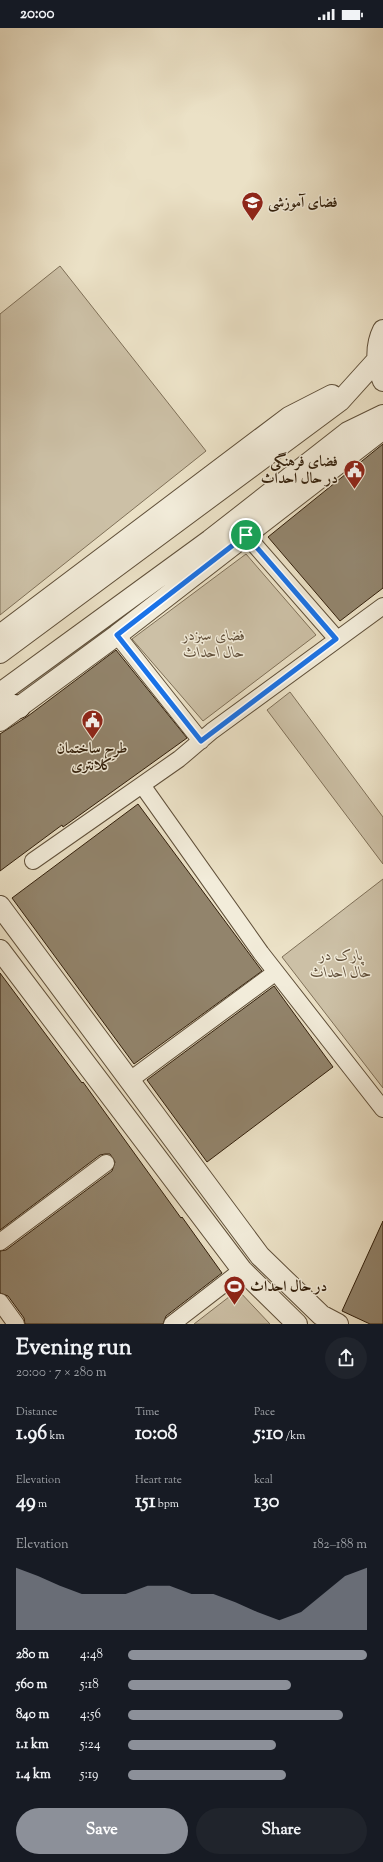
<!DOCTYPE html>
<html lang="en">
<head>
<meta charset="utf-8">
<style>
  body { margin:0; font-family:"Sorts Mill Goudy",Amiri,serif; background:#20242c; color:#f1f3f6; height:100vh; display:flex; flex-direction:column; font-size:15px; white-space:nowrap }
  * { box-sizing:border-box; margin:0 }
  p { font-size:13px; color:#9ea1a6 }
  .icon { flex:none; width:22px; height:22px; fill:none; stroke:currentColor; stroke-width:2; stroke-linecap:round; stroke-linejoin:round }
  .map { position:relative; height:1296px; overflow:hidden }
  .side { display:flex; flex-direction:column; background:#171b24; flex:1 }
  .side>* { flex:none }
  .pin { position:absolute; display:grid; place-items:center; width:34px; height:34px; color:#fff; margin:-17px; border:2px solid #fff; border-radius:50%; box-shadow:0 1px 4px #0007 }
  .round { display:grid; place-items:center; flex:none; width:42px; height:42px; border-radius:21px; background:#20242c }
  .head { display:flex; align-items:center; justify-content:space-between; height:68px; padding:0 16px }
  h1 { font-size:22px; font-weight:700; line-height:30px }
  .metrics { display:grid; grid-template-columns:repeat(3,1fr); gap:6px; height:68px; padding:4px 16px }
  .metrics div { display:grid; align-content:center }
  .metrics b { font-size:20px; font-weight:700 }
  .metrics small { font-size:11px; font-weight:400 }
  .metrics p { font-size:11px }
  .chart { height:112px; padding:8px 16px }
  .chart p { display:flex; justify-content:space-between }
  .chart svg { width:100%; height:72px; margin-top:4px; fill:#8c9099; opacity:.7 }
  .cta { display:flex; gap:8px; margin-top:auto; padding:8px 16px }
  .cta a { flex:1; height:46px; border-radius:24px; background:#8c9099; color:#fff; font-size:16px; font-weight:700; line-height:46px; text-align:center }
  .cta a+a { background:#20242c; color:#f1f3f6 }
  ul { padding:0 16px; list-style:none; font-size:13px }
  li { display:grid; grid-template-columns:64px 48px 1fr; align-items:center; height:30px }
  li i { height:10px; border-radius:5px; background:#8c9099 }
  .status { display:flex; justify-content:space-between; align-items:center; height:28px; padding:0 20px; background:#171b24; direction:ltr }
  .status svg { height:11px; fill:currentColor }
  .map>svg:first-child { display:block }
  .green { fill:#ccc0a6; stroke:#7f7058 }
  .building { fill:#92846c; stroke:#321f0b }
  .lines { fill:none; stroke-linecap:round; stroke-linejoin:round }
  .minor-casing { stroke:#60503a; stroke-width:18 }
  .tertiary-casing { stroke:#60503a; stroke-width:22 }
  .secondary-casing { stroke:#321f0b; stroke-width:24 }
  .minor { stroke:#f2ecda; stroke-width:16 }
  .tertiary { stroke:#f2ecda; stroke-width:20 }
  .secondary { stroke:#f2ecda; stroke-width:22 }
  .route-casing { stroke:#fff; stroke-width:8 }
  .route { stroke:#1a73e8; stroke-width:5 }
  .labels { text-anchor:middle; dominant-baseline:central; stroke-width:3; stroke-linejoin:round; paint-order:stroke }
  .poi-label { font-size:15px; font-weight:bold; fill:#321f0b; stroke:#f2ecda; text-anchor:start }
  .park-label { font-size:15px; font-style:italic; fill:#604f3a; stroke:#f2ecda }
</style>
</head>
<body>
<div class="status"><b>20:00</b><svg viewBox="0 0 49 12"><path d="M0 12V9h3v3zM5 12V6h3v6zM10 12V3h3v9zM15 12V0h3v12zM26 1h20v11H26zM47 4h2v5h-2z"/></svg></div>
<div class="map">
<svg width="383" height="1296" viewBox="0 0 383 1296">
  <rect width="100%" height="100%" fill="#ebe1c6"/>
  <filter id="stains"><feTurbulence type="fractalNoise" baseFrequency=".005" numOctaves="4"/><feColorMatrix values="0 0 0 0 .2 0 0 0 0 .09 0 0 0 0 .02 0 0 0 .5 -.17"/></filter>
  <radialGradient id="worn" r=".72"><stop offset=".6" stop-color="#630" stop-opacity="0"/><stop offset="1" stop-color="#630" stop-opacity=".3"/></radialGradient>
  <path class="green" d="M60,238L206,423L0,587V286Z
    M246,526L316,607L203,693L132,611Z
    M290,664L383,789V836L267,682Z
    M383,851V1060L282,929Z
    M238,1262L270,1296H194Z"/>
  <path class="building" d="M383,416V560L340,593L268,509Z
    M116,622L187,710L63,799L62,797L0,843V706L28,688Z
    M138,776L262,943L134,1036L12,870Z
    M0,945L82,1055L83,1054L181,1190L182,1189L222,1245L166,1288L163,1296H25L24,1290L8,1268L0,1265V1223L6,1222L112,1143L115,1134L110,1126H105L100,1127L0,1202Z
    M274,958L333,1039L207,1134L147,1052Z
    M383,1193V1296H370L342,1283Z"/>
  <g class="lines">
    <defs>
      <path id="minor" d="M246,507L337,611
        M117,607L201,713
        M142,757L261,925L383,1081
        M33,833L179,731L212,703L383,578
        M130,1052L276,944
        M0,1214L106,1135
        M0,1274L16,1296
        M172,1296L242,1242"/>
      <path id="tertiary" d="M383,302C375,318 376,337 383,353
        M0,607L289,389L332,367
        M0,625L340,373L377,332
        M0,665L210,512L348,404L383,387
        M0,693L117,607L383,401
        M0,878L260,1228L321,1287L338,1296
        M0,922L242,1242L297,1296"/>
      <path id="secondary" d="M0,675L19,679"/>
    </defs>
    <use href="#minor" class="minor-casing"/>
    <use href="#tertiary" class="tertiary-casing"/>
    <use href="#secondary" class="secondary-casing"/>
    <use href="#minor" class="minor"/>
    <use href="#tertiary" class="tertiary"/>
    <use href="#secondary" class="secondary"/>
  </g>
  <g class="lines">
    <defs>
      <path id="route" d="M246,507L336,611L201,713L117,607Z"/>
    </defs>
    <use href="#route" class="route-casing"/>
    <use href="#route" class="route"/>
  </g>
  <defs>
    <symbol id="school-pin" viewBox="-11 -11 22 30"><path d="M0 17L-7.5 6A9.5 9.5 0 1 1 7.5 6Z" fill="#8f2418" stroke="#f2ecda"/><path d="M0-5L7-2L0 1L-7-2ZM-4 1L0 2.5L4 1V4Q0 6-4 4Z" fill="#fff"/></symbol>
    <symbol id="civic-pin" viewBox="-11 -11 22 30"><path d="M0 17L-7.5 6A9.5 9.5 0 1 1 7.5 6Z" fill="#8f2418" stroke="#f2ecda"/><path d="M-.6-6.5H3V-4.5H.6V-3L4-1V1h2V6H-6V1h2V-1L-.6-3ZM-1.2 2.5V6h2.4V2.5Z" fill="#fff"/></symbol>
    <symbol id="stadium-pin" viewBox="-11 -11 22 30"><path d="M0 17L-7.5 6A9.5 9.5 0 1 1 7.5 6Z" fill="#8f2418" stroke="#f2ecda"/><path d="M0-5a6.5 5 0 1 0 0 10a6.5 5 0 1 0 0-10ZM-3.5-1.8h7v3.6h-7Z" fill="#fff"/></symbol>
  </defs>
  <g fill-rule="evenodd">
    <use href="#school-pin" x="240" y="162" width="25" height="34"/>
    <use href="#civic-pin" x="342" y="430" width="25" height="34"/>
    <use href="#civic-pin" x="80" y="680" width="25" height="34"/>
    <use href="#stadium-pin" x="222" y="1246" width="25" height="34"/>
  </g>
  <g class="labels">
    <g class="poi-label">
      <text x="268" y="175">فضای آموزشی</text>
      <text x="338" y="434" text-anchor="end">فضای فرهنگی<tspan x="338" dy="17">در حال احداث</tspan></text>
      <text x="92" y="721" text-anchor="middle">طرح ساختمان<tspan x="92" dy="17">کلانتری</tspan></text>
      <text x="250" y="1259">در حال احداث</text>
    </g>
    <g class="park-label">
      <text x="214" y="608">فضای سبزدر<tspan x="214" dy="17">حال احداث</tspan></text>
      <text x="341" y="928">پارک در<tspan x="341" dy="17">حال احداث</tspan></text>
    </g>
  </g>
  <rect width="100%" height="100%" filter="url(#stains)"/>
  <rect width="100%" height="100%" fill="url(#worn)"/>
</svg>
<div class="pin" style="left:246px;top:507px;background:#1e9e55"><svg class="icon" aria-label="arrive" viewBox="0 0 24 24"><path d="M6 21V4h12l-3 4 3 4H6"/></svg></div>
</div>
<section class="side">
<div class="head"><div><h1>Evening run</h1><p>20:00 · 7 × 280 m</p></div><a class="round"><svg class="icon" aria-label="share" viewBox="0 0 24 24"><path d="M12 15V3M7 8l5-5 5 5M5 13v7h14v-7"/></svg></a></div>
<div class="metrics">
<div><p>Distance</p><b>1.96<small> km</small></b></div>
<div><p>Time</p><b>10:08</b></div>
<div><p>Pace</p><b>5:10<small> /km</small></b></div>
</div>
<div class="metrics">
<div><p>Elevation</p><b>49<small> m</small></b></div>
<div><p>Heart rate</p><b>151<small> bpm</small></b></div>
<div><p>kcal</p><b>130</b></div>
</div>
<div class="chart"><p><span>Elevation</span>182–188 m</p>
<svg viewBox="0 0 160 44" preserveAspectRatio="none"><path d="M0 44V6L10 11L20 17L30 22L40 22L50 22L60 17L70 17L80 22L90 22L100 27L110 33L120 38L130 33L140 22L150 11L160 6V44z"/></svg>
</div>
<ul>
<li><b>280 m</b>4:48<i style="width:100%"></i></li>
<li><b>560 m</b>5:18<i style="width:68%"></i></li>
<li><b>840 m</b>4:56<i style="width:90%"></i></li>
<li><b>1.1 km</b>5:24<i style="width:62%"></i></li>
<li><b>1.4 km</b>5:19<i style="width:66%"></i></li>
</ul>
<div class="cta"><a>Save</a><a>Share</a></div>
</section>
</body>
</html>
